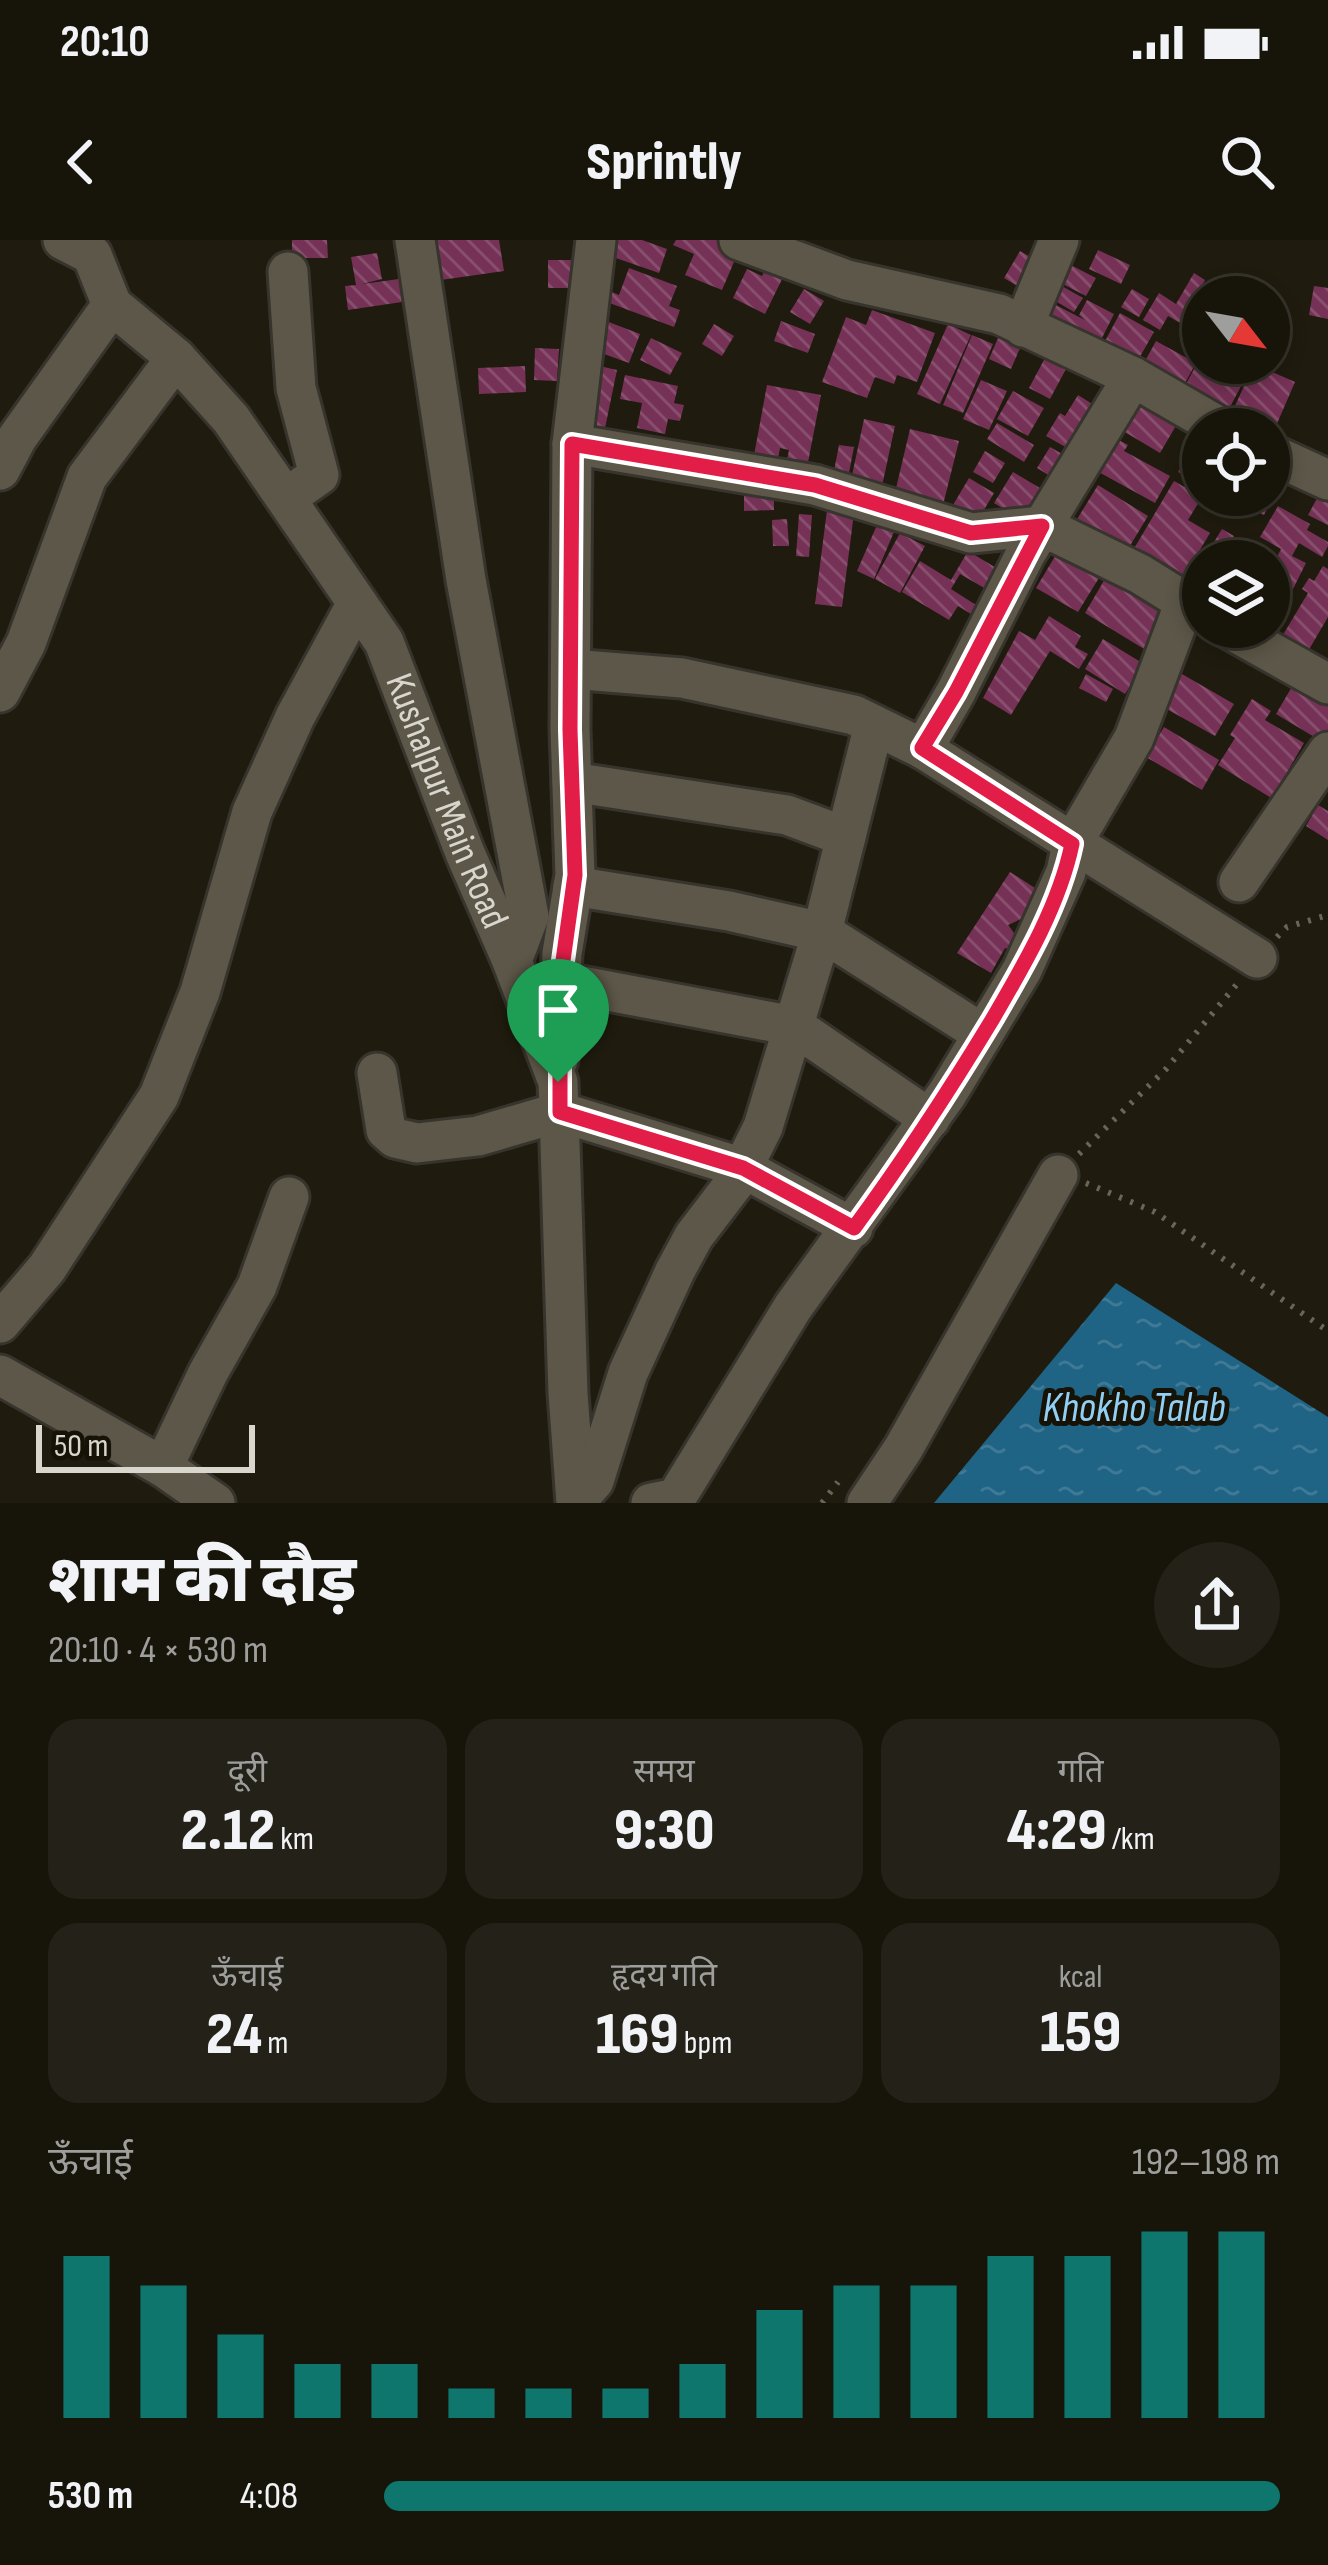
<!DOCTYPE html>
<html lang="hi">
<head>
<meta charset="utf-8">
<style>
  body { margin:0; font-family:"Sofia Sans Condensed","Noto Sans Devanagari",sans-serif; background:#242118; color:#f1f3f6; height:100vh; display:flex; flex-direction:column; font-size:45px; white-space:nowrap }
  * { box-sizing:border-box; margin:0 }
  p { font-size:39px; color:#9e9e9c }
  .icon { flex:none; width:66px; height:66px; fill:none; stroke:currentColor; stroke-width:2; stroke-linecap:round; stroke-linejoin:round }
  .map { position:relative; height:1263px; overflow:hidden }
  .details { display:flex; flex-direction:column; background:#17140a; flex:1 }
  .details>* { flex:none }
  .needle { width:78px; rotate:121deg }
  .controls { position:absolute; left:1182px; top:36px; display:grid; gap:24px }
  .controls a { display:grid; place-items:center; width:108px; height:108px; border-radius:50%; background:#17140a; box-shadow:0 6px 18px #0003,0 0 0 3px #36332b; font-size:60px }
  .scale { position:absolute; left:36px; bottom:30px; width:219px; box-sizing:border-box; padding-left:12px; border:6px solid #d8d6cd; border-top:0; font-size:33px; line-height:42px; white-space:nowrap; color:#d8d6cd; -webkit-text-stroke:9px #161206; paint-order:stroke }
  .pin { position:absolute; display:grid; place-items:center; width:102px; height:102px; color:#fff; margin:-123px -51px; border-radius:50% 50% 50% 0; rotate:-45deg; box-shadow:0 0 12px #0007 }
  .pin .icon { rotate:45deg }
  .round { display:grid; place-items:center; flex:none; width:126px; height:126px; border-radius:63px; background:#242118 }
  .overview { display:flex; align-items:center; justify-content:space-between; height:204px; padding:0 48px }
  h1 { font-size:66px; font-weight:800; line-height:90px }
  .metrics { display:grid; grid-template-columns:repeat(3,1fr); gap:18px; height:204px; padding:12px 48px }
  .metrics div { display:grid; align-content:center; border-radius:30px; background:#242118; text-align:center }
  .metrics b { font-size:60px; font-weight:800 }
  .metrics small { font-size:33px; font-weight:400 }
  .metrics p { font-size:33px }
  .chart { height:336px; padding:24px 48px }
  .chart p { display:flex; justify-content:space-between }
  .chart svg { width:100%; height:216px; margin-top:12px; stroke:#0f766e; stroke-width:6 }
  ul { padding:0 48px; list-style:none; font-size:39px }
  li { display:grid; grid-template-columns:192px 144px 1fr; align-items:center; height:90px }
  li i { height:30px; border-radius:15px; background:#0f766e }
  .status { display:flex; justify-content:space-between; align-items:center; height:84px; padding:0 60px; background:#17140a; direction:ltr }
  .status svg { height:33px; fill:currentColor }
  header { display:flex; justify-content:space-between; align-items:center; height:156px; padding:0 48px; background:#17140a; font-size:54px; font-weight:800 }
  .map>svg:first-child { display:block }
  .water { fill:url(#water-ripples) }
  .building { fill:url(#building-back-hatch) }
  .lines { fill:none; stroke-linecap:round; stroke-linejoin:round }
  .minor-casing { stroke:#37342d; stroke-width:45 }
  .path { stroke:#69655a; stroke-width:6; stroke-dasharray:3 9; stroke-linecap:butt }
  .minor { stroke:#5c5748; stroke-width:39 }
  .route-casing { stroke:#fff; stroke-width:24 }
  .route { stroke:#e11d48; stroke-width:15 }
  .labels { text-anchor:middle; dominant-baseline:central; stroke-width:10; stroke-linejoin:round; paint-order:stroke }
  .street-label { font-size:39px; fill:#d8d6cd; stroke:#161206 }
  .water-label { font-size:42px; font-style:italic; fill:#91d0f4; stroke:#161206 }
</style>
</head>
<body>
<div class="status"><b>20:10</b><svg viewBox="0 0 49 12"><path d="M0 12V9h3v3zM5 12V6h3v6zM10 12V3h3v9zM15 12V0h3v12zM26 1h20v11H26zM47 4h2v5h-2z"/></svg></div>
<header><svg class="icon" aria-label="back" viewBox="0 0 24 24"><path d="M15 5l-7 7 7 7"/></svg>Sprintly<svg class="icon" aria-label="search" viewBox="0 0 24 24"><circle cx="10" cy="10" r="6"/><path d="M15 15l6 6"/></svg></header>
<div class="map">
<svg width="1328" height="1263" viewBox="0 0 1328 1263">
  <defs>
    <pattern id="water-ripples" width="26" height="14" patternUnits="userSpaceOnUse" patternTransform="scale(3)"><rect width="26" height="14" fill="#1f6385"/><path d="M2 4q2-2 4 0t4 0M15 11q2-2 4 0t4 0" fill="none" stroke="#3f7995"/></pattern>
    <pattern id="building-back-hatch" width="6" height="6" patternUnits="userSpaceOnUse" patternTransform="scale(3)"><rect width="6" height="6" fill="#753156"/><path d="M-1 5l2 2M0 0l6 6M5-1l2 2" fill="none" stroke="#884e6d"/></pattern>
  </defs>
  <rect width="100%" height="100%" fill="#1f1b0e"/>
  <path class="water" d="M1116,1043L1328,1177V1263H934Z"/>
  <path class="building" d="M292,0H327L328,18H292Z
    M428,0H499L504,31L434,41Z
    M616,0H642L667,9L659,33L610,16Z
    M676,0H720L740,8L722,50L685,35L694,14L673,5Z
    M1098,10L1130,25L1121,44L1089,29Z
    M1020,11L1044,25L1028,52L1004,38Z
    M377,13L382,39L362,44L399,39L402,62L348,70L345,46L356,45L351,17Z
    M771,19L788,27L765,74L733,58L747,29L762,36Z
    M548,20H572V48H548Z
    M1061,20L1096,38L1086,56L1051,38Z
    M629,28L677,46L669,66L680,70L674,87L596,58L600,47L619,55Z
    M1194,33L1205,40L1197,55L1203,62L1189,88L1168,76L1160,90L1143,80L1159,53L1176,64Z
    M1053,41L1083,58L1074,72L1045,55Z
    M1314,46L1328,48V79L1309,75Z
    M804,49L824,61L810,84L790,72Z
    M1132,49L1149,59L1139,77L1121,67Z
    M1042,58L1085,80L1079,75L1087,60L1114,74L1097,108L1075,97L1079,90L1059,79L1051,95Z
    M872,70L935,93L917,142L897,135L894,144L875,137L867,158L822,142L846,77L866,85Z
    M1120,73L1154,92L1137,122L1104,103Z
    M601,79L640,94L629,123L590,109Z
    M781,81L815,94L808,113L774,101Z
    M714,84L734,96L722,116L702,104Z
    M948,84L971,95L940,164L917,154Z
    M1001,91L1023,101L1011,129L989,119Z
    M972,95L993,104L963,173L943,165Z
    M651,98L682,113L670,135L640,120Z
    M1156,101L1196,123L1179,154L1139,132Z
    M1053,103L1074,114L1050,159L1029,148Z
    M535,108L559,109L557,141L534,140Z
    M1203,112V123H1233L1249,131L1229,169L1185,146Z
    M1254,124L1295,142L1276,186L1234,168Z
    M595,125L617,130L604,193L582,188Z
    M525,126L526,152L479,154L478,128Z
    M625,135L678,146L674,163L684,165L680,181L668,179L665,194L637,188L642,163L620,159Z
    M981,140L1007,151L989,190L963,179Z
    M1137,144L1184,172L1160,213L1113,185Z
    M767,145L821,155L805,238L784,234L789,210L780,208L776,230L752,226Z
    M1013,151L1044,168L1028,196L997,179Z
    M1078,155L1105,172L1076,213L1046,196L1060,173L1065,176Z
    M864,179L895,186L879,260L848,254Z
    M997,183L1034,205L1024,222L987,199Z
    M910,189L959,201L941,273L893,261Z
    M1203,189V247L1178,232Z
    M1113,197L1128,205L1124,211L1170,236L1155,263L1095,230Z
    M839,205L854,207L848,238L833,236Z
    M1050,207L1071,219L1058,241L1037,228Z
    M985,211L1005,223L993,243L973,232Z
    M1013,232L1045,251L1026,282L994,263Z
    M1269,237L1281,243L1264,275L1234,260L1237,255H1269Z
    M969,238L994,253L975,285L950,270Z
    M1328,238V285L1308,275Z
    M1174,241L1202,257L1188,280L1210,293L1175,352L1129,317Z
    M1098,245L1148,276L1122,319L1071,289Z
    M744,256H774V270L744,271Z
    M1278,266L1310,284L1307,290L1328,302V306L1322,317L1299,303L1292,316L1306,323L1269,397L1257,387H1269V333L1281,309L1260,297Z
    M827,270L854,273L842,367L815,364Z
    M799,274L812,275L809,317L796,316Z
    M787,279L789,306H773L772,280Z
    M877,285L894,292L874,339L857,331Z
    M1222,289L1234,296L1219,321H1203V349L1190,341Z
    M900,293L925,306L900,353L875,339Z
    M1060,308L1102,333L1078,372L1036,348Z
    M968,311L998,329L986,349L960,334L951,349L976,365L971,374L958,366L949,380L902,352L920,321L951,340Z
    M1323,326L1328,329V377L1307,413L1281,398L1308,353L1302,349L1309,338L1314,341Z
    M1109,332L1173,372L1149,412L1085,373Z
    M1049,376L1081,396L1075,407L1088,414L1079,429L1050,411L1011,475L983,458L1019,391L1035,400Z
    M1103,399L1144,424L1125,454L1085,429Z
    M1175,430L1234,464L1215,496L1156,463Z
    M1086,434L1113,449L1106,462L1079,448Z
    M1297,438L1328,456V490L1321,501L1276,474Z
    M1252,459L1271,471L1265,480L1304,503L1279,546L1284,548L1276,561L1218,525L1235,498L1230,495Z
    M1164,487L1219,520L1202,550L1146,517Z
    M1318,565L1328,571V600L1306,586Z
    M1010,632L1038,650L1029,663L1035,665L1030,675L1008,685L1017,697L1013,710L1005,708L991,733L957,713Z"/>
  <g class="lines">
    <defs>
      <g id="minor">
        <path id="s1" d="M63,0L92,15L112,65L176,118L231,179L384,402L465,613L512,721L558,842L568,1153L576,1263"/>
        <path d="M415,0L466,340L529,676L512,721"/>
        <path d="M739,0L847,40L999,74L1133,137L1223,189"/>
        <path d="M1023,87L1059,0"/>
        <path d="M572,204L815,245L971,293L1042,286L1140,334L1203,373"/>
        <path d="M1269,213L1328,240"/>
        <path d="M0,230L17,198L112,65"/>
        <path d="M286,258L319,235L296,148L288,32"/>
        <path d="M1226,387L1328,444"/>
        <path d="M571,429L682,438L854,475L923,509L1257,718"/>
        <path d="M0,452L26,403L87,237L176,118"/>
        <path d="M923,509L956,452L1026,313L1133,137"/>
        <path d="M572,542L787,575L846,597"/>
        <path d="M1239,642L1328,512"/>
        <path d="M573,646L729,671L822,692L983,794"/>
        <path d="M560,742L794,786L930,879"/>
        <path d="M558,820L562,713L575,635L570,489L572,204L596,0"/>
        <path d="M377,833L386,890L395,898L417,903L478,896L560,872L743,928L853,988"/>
        <path d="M0,1083L47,1028L159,856L200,752L252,572L295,477L357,363"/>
        <path d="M0,1135L163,1227L215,1263"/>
        <path d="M163,1227L208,1133L257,1046L289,957"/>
        <path d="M577,1260L594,1241L628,1133L675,1031L694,996L736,941L763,887L822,692L874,485"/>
        <path d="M651,1263L676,1258L793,1067L947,854L1022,730L1066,632L1072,604L1134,498L1185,362"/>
        <path d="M867,1263L903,1209L1058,935"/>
      </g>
    </defs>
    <use href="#minor" class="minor-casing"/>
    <path class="path" d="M1277,697L1287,687L1328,675
      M1079,914L1166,829L1237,744
      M1086,943L1155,972L1328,1091
      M822,1263L838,1242"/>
    <use href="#minor" class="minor"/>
  </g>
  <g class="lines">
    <defs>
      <path id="route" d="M572,204L815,245L971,293L1042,286L956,452L922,508L1072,604C1059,666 1024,725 992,780C949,851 903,921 854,988L743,928L560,872V742L575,635L570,490Z"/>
    </defs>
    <use href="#route" class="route-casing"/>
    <use href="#route" class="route"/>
  </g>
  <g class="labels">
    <g class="street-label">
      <text stroke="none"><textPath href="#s1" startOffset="693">Kushalpur Main Road</textPath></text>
    </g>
    <g class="water-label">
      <text x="1134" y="1168">Khokho Talab</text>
    </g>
  </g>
</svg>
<div class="controls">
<a><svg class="needle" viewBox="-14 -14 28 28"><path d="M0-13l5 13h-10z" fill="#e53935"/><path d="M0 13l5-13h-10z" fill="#9e9e9c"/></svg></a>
<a><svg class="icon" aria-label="locate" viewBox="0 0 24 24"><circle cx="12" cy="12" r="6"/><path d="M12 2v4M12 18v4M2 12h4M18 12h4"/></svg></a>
<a><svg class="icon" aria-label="layers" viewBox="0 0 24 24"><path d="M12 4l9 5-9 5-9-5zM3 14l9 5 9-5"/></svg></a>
</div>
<div class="scale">50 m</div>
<div class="pin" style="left:558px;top:842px;background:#1e9e55"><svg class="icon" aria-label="arrive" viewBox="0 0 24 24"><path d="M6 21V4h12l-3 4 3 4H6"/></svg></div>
</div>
<section class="details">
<div class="overview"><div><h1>शाम की दौड़</h1><p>20:10 · 4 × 530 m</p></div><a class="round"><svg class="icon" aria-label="share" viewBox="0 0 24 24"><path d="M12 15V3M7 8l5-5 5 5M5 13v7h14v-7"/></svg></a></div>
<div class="metrics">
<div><p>दूरी</p><b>2.12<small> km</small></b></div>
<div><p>समय</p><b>9:30</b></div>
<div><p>गति</p><b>4:29<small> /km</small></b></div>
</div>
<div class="metrics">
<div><p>ऊँचाई</p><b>24<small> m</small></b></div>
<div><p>हृदय गति</p><b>169<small> bpm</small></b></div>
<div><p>kcal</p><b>159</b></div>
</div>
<div class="chart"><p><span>ऊँचाई</span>192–198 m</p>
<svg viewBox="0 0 160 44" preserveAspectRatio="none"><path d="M5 44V11M15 44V17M25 44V27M35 44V33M45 44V33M55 44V38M65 44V38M75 44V38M85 44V33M95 44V22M105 44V17M115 44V17M125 44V11M135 44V11M145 44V6M155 44V6"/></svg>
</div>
<ul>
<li><b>530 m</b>4:08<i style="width:100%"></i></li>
</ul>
</section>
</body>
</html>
